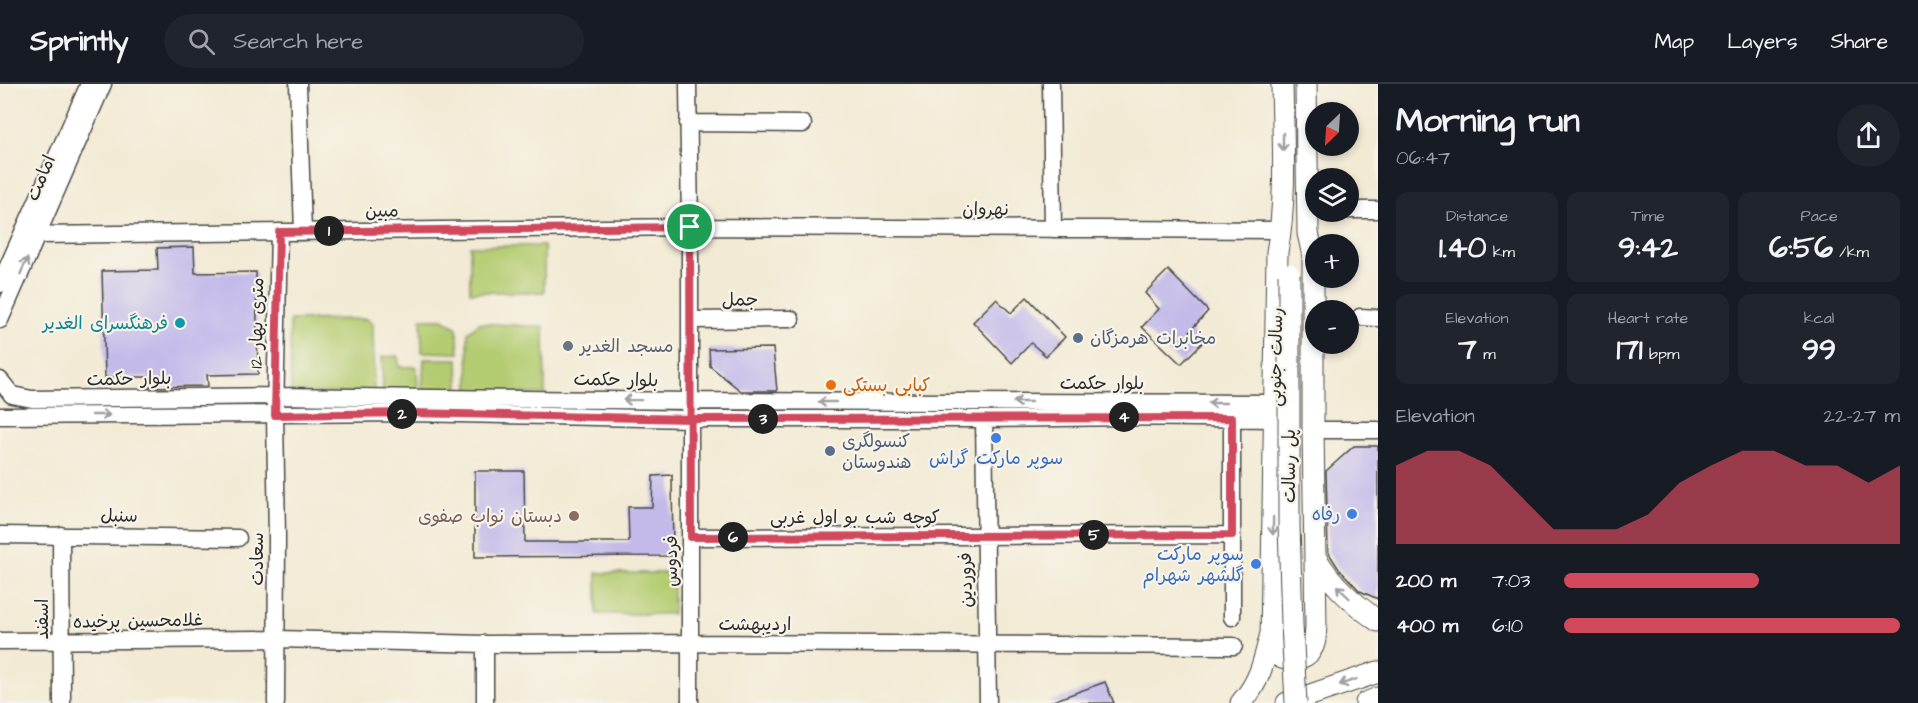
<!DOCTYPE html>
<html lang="en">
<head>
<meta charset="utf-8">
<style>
  body { margin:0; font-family:"Architects Daughter","Playpen Sans Arabic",sans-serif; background:#20242c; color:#f1f3f6; height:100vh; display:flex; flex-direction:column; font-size:22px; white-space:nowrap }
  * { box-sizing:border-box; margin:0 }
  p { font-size:20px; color:#9ea1a6 }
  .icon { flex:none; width:33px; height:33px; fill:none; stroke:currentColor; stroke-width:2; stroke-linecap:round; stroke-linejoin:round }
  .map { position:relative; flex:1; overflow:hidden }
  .drawer { display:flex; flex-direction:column; background:#171b24; width:540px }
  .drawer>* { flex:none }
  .needle { width:39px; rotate:205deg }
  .controls { position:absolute; left:1305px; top:18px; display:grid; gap:12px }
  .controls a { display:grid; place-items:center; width:54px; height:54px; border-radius:50%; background:#171b24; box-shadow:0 3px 9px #0003; font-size:30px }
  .pin { position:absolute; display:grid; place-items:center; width:51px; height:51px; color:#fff; margin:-26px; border:3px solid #fff; border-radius:50%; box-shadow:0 2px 6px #0007 }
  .km { position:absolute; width:30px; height:30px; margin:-15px; border-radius:50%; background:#222; color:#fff; font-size:16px; line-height:30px; text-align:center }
  .round { display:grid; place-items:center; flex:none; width:63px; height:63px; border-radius:32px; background:#20242c }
  .summary { display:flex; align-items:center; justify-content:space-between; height:102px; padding:0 18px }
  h1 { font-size:33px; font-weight:800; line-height:45px }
  .stats { display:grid; grid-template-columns:repeat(3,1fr); gap:9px; height:102px; padding:6px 18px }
  .stats div { display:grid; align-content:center; border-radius:12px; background:#20242c; text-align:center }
  .stats b { font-size:30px; font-weight:800 }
  .stats small { font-size:16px; font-weight:400 }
  .stats p { font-size:16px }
  .chart { height:168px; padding:12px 18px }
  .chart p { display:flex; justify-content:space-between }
  .chart svg { width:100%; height:108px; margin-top:6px; fill:#d1495b; opacity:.7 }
  ul { padding:0 18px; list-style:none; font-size:20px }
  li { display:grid; grid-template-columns:96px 72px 1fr; align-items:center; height:45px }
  li i { height:15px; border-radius:8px; background:#d1495b }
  header { display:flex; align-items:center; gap:36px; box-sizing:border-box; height:84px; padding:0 30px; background:#171b24; border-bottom:2px solid #363941 }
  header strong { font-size:28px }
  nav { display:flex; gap:33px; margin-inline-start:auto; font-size:21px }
  .search { width:420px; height:54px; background:#20242c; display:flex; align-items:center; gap:15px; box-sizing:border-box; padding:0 21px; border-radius:33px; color:#9ea1a6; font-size:22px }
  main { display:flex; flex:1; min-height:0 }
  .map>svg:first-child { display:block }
  .green { fill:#b4cc71; stroke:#707c4e; stroke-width:1.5 }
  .building { fill:#c3baea }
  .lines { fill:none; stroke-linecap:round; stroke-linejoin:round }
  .minor-casing { stroke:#494844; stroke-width:19 }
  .major-casing { stroke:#494844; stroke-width:23 }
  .minor { stroke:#fff; stroke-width:16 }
  .major { stroke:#fff; stroke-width:21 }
  .major-bridge-casing { stroke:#494844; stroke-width:23; stroke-linecap:butt }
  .major-bridge { stroke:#fff; stroke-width:21 }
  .oneway { stroke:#a0a0a0 }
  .route-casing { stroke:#fff; stroke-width:12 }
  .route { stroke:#d1495b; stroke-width:8 }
  .culture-dot { fill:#0f9aa8; stroke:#f7f3e8; stroke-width:2 }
  .service-dot { fill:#5c6f8a; stroke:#f7f3e8; stroke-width:2 }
  .worship-dot { fill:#6b7280; stroke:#f7f3e8; stroke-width:2 }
  .food-dot { fill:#e8710a; stroke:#f7f3e8; stroke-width:2 }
  .shop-dot { fill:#3f7fe0; stroke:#f7f3e8; stroke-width:2 }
  .education-dot { fill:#8d6e63; stroke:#f7f3e8; stroke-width:2 }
  .labels { text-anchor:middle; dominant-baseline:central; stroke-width:4.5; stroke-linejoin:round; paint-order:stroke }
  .street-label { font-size:18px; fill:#2b2b2b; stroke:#f7f3e8 }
  .culture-label { font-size:18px; fill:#0d838f; stroke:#f7f3e8; text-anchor:end }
  .service-label { font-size:18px; fill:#4e5e75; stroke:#f7f3e8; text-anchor:start }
  .worship-label { font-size:18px; fill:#5b616d; stroke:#f7f3e8; text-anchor:start }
  .food-label { font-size:18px; fill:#c56008; stroke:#f7f3e8; text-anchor:start }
  .shop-label { font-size:18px; fill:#366cbe; stroke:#f7f3e8; text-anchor:end }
  .education-label { font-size:18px; fill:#785e54; stroke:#f7f3e8; text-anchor:end }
</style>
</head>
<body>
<header>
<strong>Sprintly</strong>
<div class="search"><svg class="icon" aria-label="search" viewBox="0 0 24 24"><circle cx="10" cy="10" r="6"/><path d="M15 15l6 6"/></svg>Search here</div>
<nav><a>Map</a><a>Layers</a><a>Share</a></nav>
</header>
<main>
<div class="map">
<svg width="1378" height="619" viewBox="0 0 1378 619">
  <rect width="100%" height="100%" fill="#f7f3e8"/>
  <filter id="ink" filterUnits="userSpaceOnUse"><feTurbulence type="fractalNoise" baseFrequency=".0167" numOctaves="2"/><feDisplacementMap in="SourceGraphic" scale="12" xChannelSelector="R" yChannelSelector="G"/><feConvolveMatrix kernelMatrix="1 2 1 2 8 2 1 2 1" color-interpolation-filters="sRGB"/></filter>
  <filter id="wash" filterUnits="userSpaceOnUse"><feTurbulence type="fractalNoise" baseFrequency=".008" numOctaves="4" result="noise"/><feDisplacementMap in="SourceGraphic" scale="24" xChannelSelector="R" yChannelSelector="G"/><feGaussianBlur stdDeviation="1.35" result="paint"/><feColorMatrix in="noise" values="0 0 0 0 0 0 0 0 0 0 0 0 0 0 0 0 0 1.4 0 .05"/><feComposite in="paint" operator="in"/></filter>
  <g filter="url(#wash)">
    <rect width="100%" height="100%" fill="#f2ead4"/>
    <path class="green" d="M470,162H544V208H470Z
      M367,235L373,240L374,309H291L290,236Z
      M421,235H443L457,244L459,269L422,268Z
      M479,239L544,243L545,310H469L468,248Z
      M398,272L399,283H417L418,308L383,307L382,273Z
      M424,275H458L459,310L422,308Z
      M597,489H673V530H597Z"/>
    <g id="blocks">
      <path class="building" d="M194,163L195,189L256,188L258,290L207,291L208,302L148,303V293H105L102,187L158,186L157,164Z
        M1168,186L1208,227L1190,247L1202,259L1181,280L1142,243L1159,225L1145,209Z
        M1027,213L1065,253L1046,272L1031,259L1012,279L973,238L996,215L1011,229Z
        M773,264L777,307H741L710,282L709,265Z
        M1354,362H1378V515L1360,507L1339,485L1328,468L1326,387Z
        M475,387H524L525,458H629L628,423H652L653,392L672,391L673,472L475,473Z
        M1105,598L1114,619H1051L1050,618Z"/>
    </g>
  </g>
  <g filter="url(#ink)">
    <use href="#blocks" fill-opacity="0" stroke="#494844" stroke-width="1.5"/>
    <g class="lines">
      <defs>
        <path id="minor" d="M298,0L303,148
          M688,0L690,143V619
          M1051,0L1053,145
          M688,39L803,40
          M1348,126H1378
          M37,151L690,143L1281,146
          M0,200L89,0
          M1360,233L1378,234
          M0,236L103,0
          M690,236L791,235
          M0,296L12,311L32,315L275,312L690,317L1275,319
          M0,332L411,329L691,335H984L1122,333L1275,335
          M984,335L988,619
          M1232,335V533
          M1313,346H1378
          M0,451L238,454
          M61,451L62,619
          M691,453L1232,451
          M0,557L277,555L485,560L690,559L1234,562
          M276,619L277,454L275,331L279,148
          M485,619V560"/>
        <path id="major" d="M1282,0C1283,54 1287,114 1277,168L1271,557C1272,559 1273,565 1274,567C1281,580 1304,577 1311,566C1316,559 1315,551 1316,543L1313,346V172L1308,149L1306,0
          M1316,474C1332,501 1353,519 1378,537
          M1241,619C1259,599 1264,578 1270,553
          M1287,619L1378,588
          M1366,619L1378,614"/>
      </defs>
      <use href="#minor" class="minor-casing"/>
      <use href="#major" class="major-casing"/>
      <use href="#minor" class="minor"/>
      <use href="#major" class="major"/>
      <defs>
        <path id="major-bridge" d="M1289,190V441L1292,540L1296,619"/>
      </defs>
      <use href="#major-bridge" class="major-bridge-casing"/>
      <use href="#major-bridge" class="major-bridge"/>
    </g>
    <defs><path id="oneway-shaft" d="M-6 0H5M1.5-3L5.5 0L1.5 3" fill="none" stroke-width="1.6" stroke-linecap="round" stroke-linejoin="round" transform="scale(1.5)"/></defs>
    <g class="oneway">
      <use href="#oneway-shaft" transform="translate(1283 58) rotate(90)"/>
      <use href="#oneway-shaft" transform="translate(24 182) rotate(-66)"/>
      <use href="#oneway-shaft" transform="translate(632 316) rotate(-179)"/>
      <use href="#oneway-shaft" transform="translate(827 318) rotate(-180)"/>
      <use href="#oneway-shaft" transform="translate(1022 318) rotate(-180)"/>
      <use href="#oneway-shaft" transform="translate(1217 319) rotate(-180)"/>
      <use href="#oneway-shaft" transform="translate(101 331)"/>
      <use href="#oneway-shaft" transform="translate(1273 442) rotate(91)"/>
      <use href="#oneway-shaft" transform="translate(1343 508) rotate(-136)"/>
      <use href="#oneway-shaft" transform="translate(1348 598) rotate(162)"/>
    </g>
  </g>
  <g class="lines" filter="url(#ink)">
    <defs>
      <path id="route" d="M690,143L279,148L275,331L411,329L691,335L1232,334V451L691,453C691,350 690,246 690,143"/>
    </defs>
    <use href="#route" class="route-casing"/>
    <use href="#route" class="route"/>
  </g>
  <circle class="culture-dot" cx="180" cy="239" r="6"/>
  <g class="service-dot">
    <circle cx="1078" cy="254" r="6"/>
    <circle cx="830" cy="367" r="6"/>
  </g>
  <circle class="worship-dot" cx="568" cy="262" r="6"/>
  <circle class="food-dot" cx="831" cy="301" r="6"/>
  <g class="shop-dot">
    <circle cx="996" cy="354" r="6"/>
    <circle cx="1352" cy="430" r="6"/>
    <circle cx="1256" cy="480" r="6"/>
  </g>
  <circle class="education-dot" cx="574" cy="432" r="6"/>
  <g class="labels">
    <g class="street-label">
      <text transform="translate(41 94) rotate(-67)">امامت</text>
      <text x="986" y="125">نهروان</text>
      <text transform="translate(382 127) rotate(-1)">مبین</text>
      <text transform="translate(740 216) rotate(-1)">جمل</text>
      <text transform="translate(257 239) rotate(-89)">12 متری بهار</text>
      <text transform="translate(1276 273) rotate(-89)">رسالت جنوبی</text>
      <text transform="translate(129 295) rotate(-1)">بلوار حکمت</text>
      <text transform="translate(616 296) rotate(1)">بلوار حکمت</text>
      <text x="1102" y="299">بلوار حکمت</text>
      <text transform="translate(1289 382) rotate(-90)">پل رسالت</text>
      <text transform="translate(119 432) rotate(1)">سنبل</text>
      <text x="855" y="433">کوچه شب بو اول غربی</text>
      <text transform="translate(257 475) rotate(-90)">سعادت</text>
      <text transform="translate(671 477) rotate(-90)">فردوس</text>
      <text transform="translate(966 496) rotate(-91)">فروردین</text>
      <text transform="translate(42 535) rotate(-90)">اسفند</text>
      <text transform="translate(138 537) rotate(-1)">غلامحسین پرخیده</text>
      <text x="755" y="540">اردیبهشت</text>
    </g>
    <g class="culture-label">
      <text x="168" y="239">فرهنگسرای الغدیر</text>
    </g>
    <g class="service-label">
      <text x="1090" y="254">مخابرات هرمزگان</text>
      <text x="842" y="357">کنسولگری<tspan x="842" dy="21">هندوستان</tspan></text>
    </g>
    <g class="worship-label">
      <text x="580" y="262">مسجد الغدیر</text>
    </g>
    <g class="food-label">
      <text x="843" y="301">کبابی بستکی</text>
    </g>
    <g class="shop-label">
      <text x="996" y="374" text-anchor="middle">سوپر مارکت گراش</text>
      <text x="1340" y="430">رفاه</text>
      <text x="1244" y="470">سوپر مارکت<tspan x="1244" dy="21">گلشهر شهرام</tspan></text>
    </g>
    <g class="education-label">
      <text x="562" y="432">دبستان نواب صفوی</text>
    </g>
  </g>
</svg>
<div class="controls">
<a><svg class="needle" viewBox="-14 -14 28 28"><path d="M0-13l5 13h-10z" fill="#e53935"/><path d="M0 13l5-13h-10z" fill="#9ea1a6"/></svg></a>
<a><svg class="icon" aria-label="layers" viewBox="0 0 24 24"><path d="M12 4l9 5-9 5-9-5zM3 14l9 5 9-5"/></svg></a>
<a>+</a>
<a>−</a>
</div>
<div class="pin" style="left:690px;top:143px;background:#1e9e55"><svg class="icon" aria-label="arrive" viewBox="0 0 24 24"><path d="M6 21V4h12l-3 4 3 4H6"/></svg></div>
<b class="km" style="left:329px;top:147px">1</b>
<b class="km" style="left:402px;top:330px">2</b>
<b class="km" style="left:763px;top:335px">3</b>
<b class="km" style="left:1124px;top:333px">4</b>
<b class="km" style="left:1094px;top:451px">5</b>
<b class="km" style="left:733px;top:453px">6</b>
</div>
<section class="drawer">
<div class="summary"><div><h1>Morning run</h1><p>06:47</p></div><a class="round"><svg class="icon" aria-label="share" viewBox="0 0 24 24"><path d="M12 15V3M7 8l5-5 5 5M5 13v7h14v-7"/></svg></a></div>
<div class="stats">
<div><p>Distance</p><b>1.40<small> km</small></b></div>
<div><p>Time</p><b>9:42</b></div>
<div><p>Pace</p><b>6:56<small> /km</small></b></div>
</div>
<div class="stats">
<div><p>Elevation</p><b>7<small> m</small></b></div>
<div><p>Heart rate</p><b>171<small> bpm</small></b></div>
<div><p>kcal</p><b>99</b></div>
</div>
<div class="chart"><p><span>Elevation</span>22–27 m</p>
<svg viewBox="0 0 160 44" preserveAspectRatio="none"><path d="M0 44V12L10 6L20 6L30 12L40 25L50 38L60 38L70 38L80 32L90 19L100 12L110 6L120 6L130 12L140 12L150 19L160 12V44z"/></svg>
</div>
<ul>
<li><b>200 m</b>7:03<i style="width:58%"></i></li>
<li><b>400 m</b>6:10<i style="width:100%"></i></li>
</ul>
</section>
</main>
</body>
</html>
